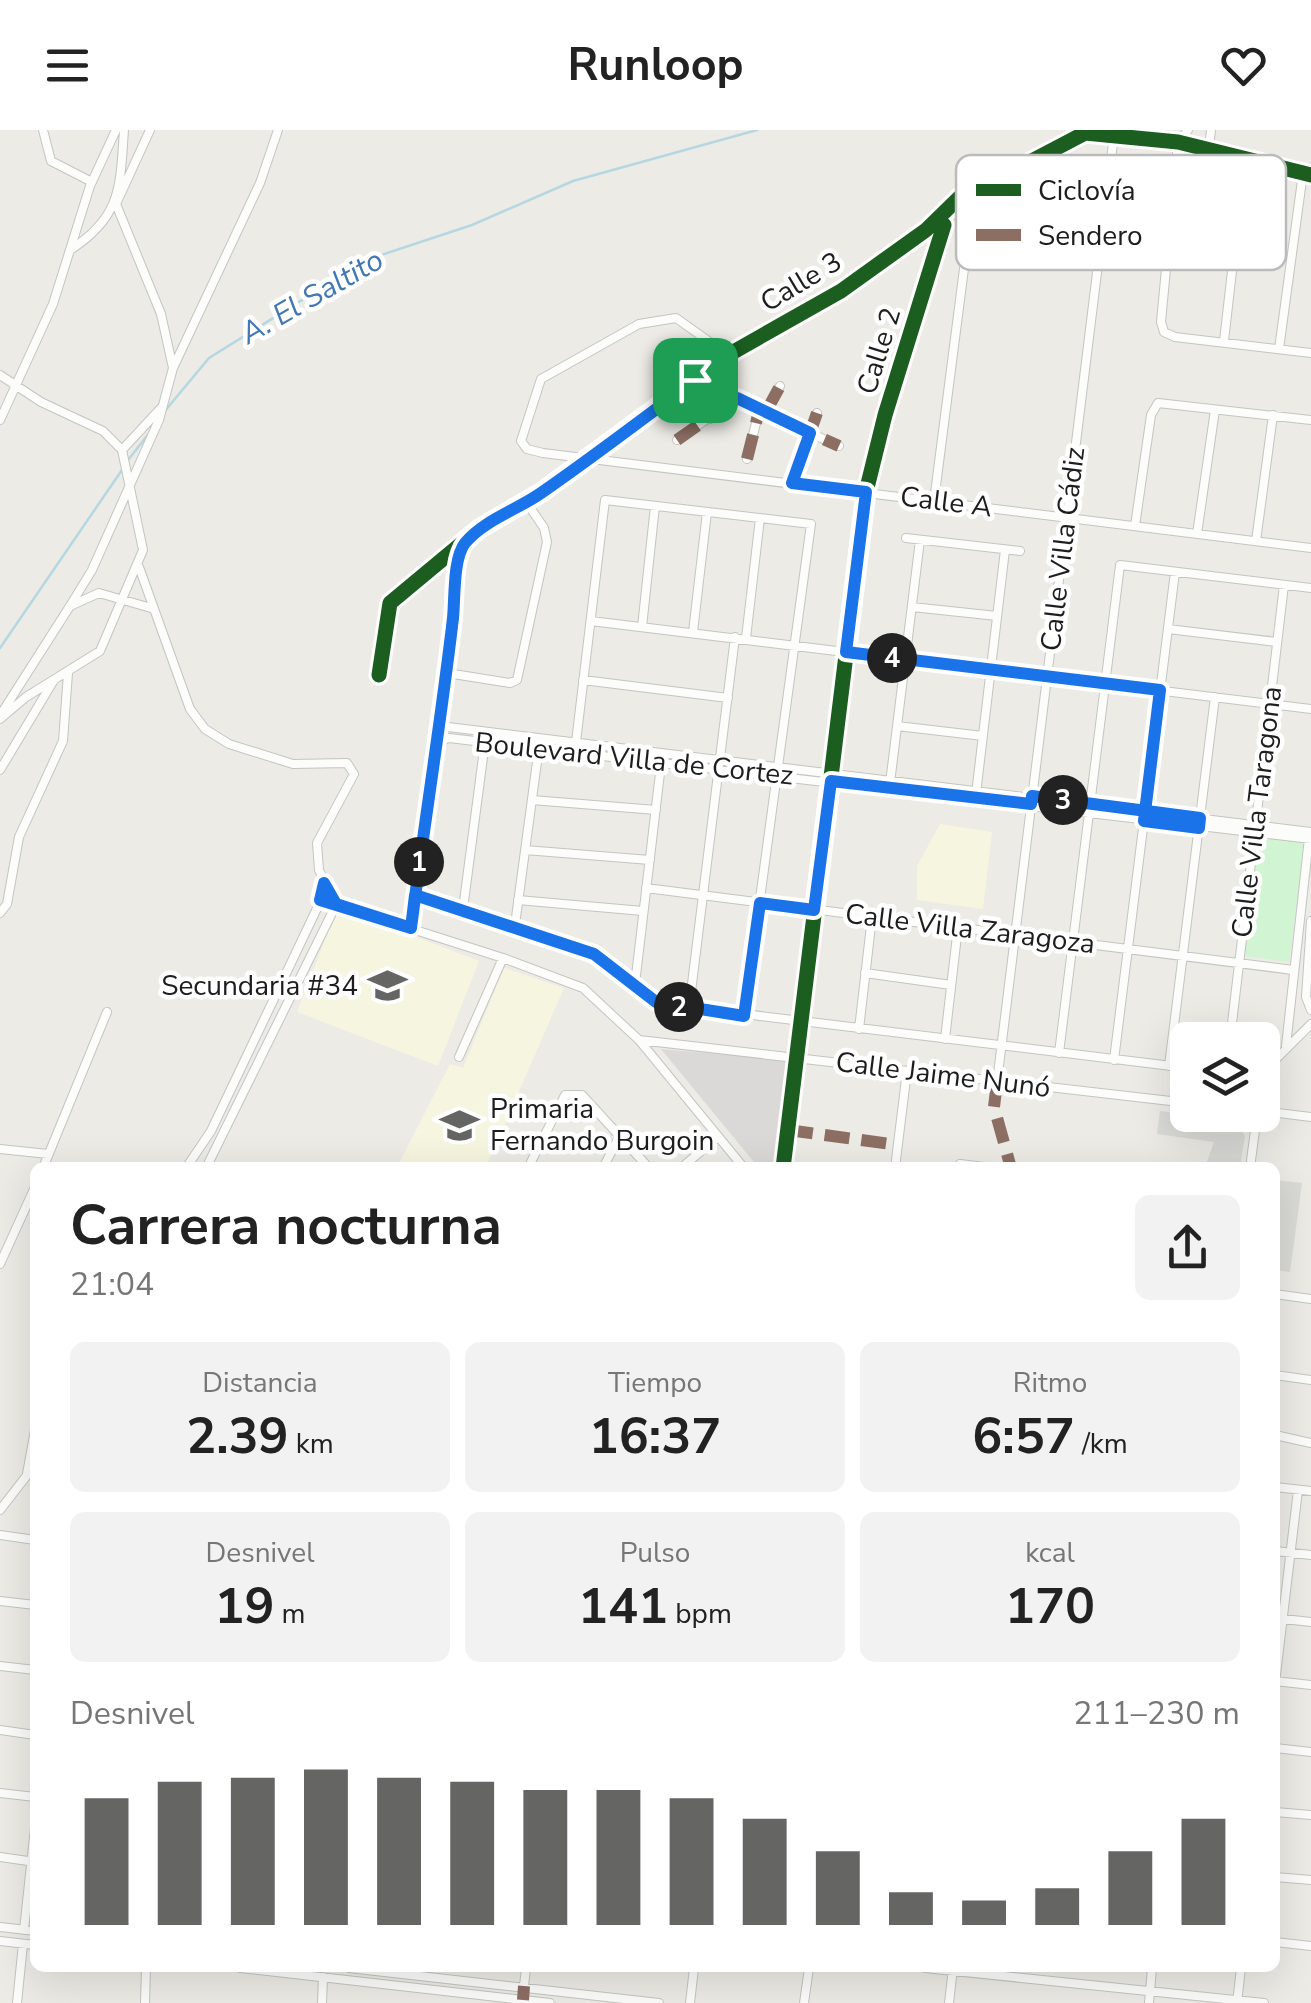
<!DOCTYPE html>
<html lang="es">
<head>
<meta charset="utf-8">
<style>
  body { margin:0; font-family:"Nunito Sans",sans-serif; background:#f2f2f2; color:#222; height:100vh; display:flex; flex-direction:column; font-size:38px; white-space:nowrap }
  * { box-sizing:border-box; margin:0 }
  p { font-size:32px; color:#767676 }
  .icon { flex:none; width:55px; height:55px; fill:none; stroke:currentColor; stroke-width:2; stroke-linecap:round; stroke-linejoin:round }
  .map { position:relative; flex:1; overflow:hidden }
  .drawer { position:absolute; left:30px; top:1032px; width:1250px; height:810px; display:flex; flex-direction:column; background:#fff; border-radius:15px; box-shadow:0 10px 40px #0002 }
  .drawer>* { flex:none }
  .tools { position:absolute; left:1170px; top:892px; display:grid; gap:20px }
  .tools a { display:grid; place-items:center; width:110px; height:110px; border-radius:15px; background:#fff; box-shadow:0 10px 40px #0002; font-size:50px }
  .pin { position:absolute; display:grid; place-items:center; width:85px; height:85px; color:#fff; margin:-42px; border-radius:20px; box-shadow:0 5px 15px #0006 }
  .km { position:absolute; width:50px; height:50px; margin:-25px; border-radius:50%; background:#222; color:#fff; font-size:28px; line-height:50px; text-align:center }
  .round { display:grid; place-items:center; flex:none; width:105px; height:105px; border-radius:15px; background:#f2f2f2 }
  .summary { display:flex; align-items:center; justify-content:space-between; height:170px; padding:0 40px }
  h1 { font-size:55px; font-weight:700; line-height:75px }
  .figures { display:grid; grid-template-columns:repeat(3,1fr); gap:15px; height:170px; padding:10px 40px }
  .figures div { display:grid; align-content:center; border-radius:15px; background:#f2f2f2; text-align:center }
  .figures b { font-size:50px; font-weight:700 }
  .figures small { font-size:28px; font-weight:400 }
  .figures p { font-size:28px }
  .chart { height:280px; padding:20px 40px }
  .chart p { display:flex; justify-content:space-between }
  .chart svg { width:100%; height:180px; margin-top:10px; stroke:#656563; stroke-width:6 }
  header { display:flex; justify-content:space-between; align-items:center; height:130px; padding:0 40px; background:#fff; font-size:45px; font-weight:700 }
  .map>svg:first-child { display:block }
  .education { fill:#f6f6e0 }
  .religious { fill:#dad9d7 }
  .park { fill:#d1f5d2 }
  .parking { fill:#dadad7 }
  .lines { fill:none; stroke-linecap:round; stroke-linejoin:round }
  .stream { stroke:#b6d7e2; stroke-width:2.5 }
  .minor-casing { stroke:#c4c4c1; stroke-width:10 }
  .minor { stroke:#fcfcfb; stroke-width:8 }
  .quiet { stroke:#8d6e63; stroke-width:12; stroke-dasharray:25 12; stroke-linecap:butt }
  .cycleway-casing { stroke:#fff; stroke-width:21 }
  .cycleway { stroke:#1b5e20; stroke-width:15 }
  .route-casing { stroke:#fff; stroke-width:20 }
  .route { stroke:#1a73e8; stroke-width:12 }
  .labels { text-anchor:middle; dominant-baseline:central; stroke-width:9; stroke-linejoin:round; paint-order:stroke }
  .street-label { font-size:28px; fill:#1d1d1d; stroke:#fff }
  .poi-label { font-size:28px; fill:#1d1d1d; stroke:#fff; text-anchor:end }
  .water-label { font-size:30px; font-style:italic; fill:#4277b5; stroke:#fff }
  .key { fill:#fff; stroke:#bbb; stroke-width:2.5 }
  .key-label { font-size:28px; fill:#1d1d1d }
</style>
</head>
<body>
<header><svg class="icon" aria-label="menu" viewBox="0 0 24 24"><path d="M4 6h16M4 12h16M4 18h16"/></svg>Runloop<svg class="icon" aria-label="heart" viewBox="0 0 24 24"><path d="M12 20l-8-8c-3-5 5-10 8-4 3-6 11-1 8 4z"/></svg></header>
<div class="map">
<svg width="1311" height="1873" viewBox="0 0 1311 1873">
  <rect width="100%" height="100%" fill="#ecebe5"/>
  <path class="education" d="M940,694L992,702L983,779L917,770V736Z
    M338,777L479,831L438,936L297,882Z
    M504,838L564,858L486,1037L445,1032L443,1037H397L450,934L463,938Z"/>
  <path class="religious" d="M661,919L793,931L778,1037H758Z"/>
  <path class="park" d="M1260,706L1305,712L1289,832L1243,826Z"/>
  <path class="parking" d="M1160,981L1234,991L1245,1006L1240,1037H1205L1214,1012L1157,1004Z
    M1275,1050L1302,1053L1290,1142L1275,1140Z"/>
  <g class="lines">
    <path class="stream" d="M164,282L209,228L366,130L472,95L573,51L757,0
      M128,330L151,301
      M0,518L124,337"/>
    <defs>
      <path id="minor" d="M43,0L51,31L92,52
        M150,0L116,74L161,184L173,238
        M1188,0L1178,12L1161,192L1164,202L1175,207L1311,223
        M1209,18L1211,0
        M940,96L985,56
        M70,120C122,87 120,56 124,0
        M1224,211L1245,27
        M1279,219L1303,43
        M728,225L676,188L639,194L541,249L521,311L527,319L543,323L1311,418
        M0,245L41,272L103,301L122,320L143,420L100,521L26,567L0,589
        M695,251L716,282
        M767,280L780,256
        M817,283L810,303L839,316
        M0,290L53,174L90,56L116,0
        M677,310L737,268L810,303L792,353
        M122,320L161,278
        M747,329L760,277
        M934,371L973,69
        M1135,396L1151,285L1158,273L1311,290
        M1197,404L1215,280
        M906,408L1020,421
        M1256,411L1273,285
        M139,437L190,579L205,599L229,614L293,634L347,633L354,644L317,713L319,740L336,775L206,1038
        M70,476L92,440L159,290L173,238L260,53L278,0
        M912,477L997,486
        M591,491L1311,579
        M642,497L655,376
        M1168,499L1277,512
        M693,502L707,382
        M746,508L760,388
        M447,543L510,553L517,550L547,412L544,398L527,373
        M379,545L390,473L479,399L542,362L728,225L841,161L926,100L968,59L986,55L1085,3L1178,12L1311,45
        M583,550L728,568
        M1,584L70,476L99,463L151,478
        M897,596L983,606
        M437,602L448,597L1311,702
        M576,612L605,370L811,394L744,886
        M435,613L449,608L1311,709
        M0,640L54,550
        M890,653L920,410
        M976,664L1005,420
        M532,670L656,680
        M525,720L650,730
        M646,758L1293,840
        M415,765L594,824L662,874L1188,938
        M321,770L503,828L583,858L639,910L744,1038
        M518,770L643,781
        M463,779L485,612
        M0,783L7,774L19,707L63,611L68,543
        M1311,791L1306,867L1311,880
        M515,795L539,617
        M411,798L461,417
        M865,843L951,855
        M635,854L662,626
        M689,878L735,507
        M859,899L872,787
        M945,909L958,797
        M639,910L1188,973
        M1230,910L1284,455
        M1286,916L1309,708
        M1059,923L1120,435L1311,458
        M459,927L503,828
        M1114,930L1175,442
        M1169,936L1215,567
        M997,952L1114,5
        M1262,955L1274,931L1311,894
        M1262,981L1311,987
        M0,1019L48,1024
        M960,1034L993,1038
        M43,1038L107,882
        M186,1038L211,1001L321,770
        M528,1038L565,965H582L649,1038
        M603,1038L620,1005
        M681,1038L718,1007
        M783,1038L866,362L885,285L944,95
        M895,1038L907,941
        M1250,1038L1257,985
        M0,1134L35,1057
        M1275,1164L1311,1169
        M1275,1245L1311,1250
        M1275,1305L1311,1313
        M27,1344L35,1300
        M1275,1357L1311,1361
        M0,1380L35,1335
        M0,1405L35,1410
        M1275,1421L1311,1425
        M0,1471L35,1475
        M1275,1488L1311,1492
        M0,1536L35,1540
        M1275,1551L1311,1555
        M1275,1553L1298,1360
        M0,1600L35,1605
        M1275,1618L1311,1622
        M0,1663L35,1667
        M1275,1682L1311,1685
        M0,1727L35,1732
        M1275,1747L1311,1750
        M0,1797L35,1801
        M24,1800L35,1698
        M0,1811L35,1815
        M1275,1812L1311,1816
        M240,1838L550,1873
        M349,1838L659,1873
        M925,1838L1264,1873
        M524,1856L526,1838
        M17,1873L23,1814
        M145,1873L146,1838
        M322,1873L323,1847
        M690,1873L694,1838
        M804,1873L809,1838
        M949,1873L953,1838
        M1149,1873L1152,1838
        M1237,1873L1241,1838"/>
    </defs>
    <use href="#minor" class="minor-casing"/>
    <use href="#minor" class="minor"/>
    <path class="quiet" d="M767,280L780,256
      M817,283L810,303L839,316
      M677,310L737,268L810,303L792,353
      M747,329L760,277
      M997,952L994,977L1011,1038
      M788,1000L898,1015
      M523,1870L524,1856"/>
    <defs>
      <path id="cycleway" d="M379,545L390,473L479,399L542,362L728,225L841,161L926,100L968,59L986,55L1085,3L1178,12L1311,45
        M783,1038L866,362L885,285L944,95"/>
    </defs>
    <use href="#cycleway" class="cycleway-casing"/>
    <use href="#cycleway" class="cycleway"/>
  </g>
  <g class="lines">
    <defs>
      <path id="route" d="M695,250C644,288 593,327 541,363C517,380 484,390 465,413C453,428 455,468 453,488C441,591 424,695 411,798L336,774L324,753L320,770L411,798L415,765L594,824L656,872L744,886L760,773L814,780L831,651L1031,674L1032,666L1200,688L1199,698L1144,691L1145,682L1160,560L846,522L866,362L792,353L810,303L737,268L716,282L695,250"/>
    </defs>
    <use href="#route" class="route-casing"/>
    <use href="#route" class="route"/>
  </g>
  <defs>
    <symbol id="school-bare" viewBox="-9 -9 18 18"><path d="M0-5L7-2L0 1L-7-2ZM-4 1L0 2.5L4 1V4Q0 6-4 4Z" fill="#656563" stroke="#fff" stroke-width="2.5" paint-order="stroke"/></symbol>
  </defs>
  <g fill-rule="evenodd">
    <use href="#school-bare" x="360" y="828" width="55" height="55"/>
    <use href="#school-bare" x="432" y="968" width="55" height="55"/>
  </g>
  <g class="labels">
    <g class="street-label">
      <text transform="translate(801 152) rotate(-31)">Calle 3</text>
      <text transform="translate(879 221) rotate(-73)">Calle 2</text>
      <text transform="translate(946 372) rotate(7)">Calle A</text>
      <text transform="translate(1063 419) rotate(-83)">Calle Villa Cádiz</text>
      <text transform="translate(634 629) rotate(6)">Boulevard Villa de Cortez</text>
      <text transform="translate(1257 682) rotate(-83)">Calle Villa Taragona</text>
      <text transform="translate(970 799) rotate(7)">Calle Villa Zaragoza</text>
      <text transform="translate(943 945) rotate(7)">Calle Jaime Nunó</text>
    </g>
    <g class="poi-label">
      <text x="358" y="856">Secundaria #34</text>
      <text x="490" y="979" text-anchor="start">Primaria<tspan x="490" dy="32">Fernando Burgoin</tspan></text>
    </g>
    <g class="water-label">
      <text transform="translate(312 167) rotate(-30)">A. El Saltito</text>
    </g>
  </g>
  <rect x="956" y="25" width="330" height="115" rx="15" class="key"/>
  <rect x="976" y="54" width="45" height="12" fill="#1b5e20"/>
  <rect x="976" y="99" width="45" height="12" fill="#8d6e63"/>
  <g class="key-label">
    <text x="1038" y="70">Ciclovía</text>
    <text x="1038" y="115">Sendero</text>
  </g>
</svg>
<div class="tools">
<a><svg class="icon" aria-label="layers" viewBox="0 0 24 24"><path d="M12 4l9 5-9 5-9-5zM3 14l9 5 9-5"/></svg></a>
</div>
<div class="pin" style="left:695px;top:250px;background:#1e9e55"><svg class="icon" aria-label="arrive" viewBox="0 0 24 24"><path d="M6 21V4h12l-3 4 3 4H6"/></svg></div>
<b class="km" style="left:419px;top:732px">1</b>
<b class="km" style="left:679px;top:877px">2</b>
<b class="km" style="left:1063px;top:670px">3</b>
<b class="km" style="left:892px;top:528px">4</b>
<section class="drawer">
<div class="summary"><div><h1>Carrera nocturna</h1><p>21:04</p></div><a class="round"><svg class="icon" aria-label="share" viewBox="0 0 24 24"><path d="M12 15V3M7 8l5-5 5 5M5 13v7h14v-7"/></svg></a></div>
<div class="figures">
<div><p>Distancia</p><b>2.39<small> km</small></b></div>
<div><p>Tiempo</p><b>16:37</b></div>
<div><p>Ritmo</p><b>6:57<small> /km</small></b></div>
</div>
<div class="figures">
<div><p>Desnivel</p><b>19<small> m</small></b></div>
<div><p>Pulso</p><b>141<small> bpm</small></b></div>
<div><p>kcal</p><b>170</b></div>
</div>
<div class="chart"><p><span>Desnivel</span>211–230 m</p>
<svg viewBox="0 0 160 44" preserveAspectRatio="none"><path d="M5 44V13M15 44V9M25 44V8M35 44V6M45 44V8M55 44V9M65 44V11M75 44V11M85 44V13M95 44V18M105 44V26M115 44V36M125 44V38M135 44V35M145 44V26M155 44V18"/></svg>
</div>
</section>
</div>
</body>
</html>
